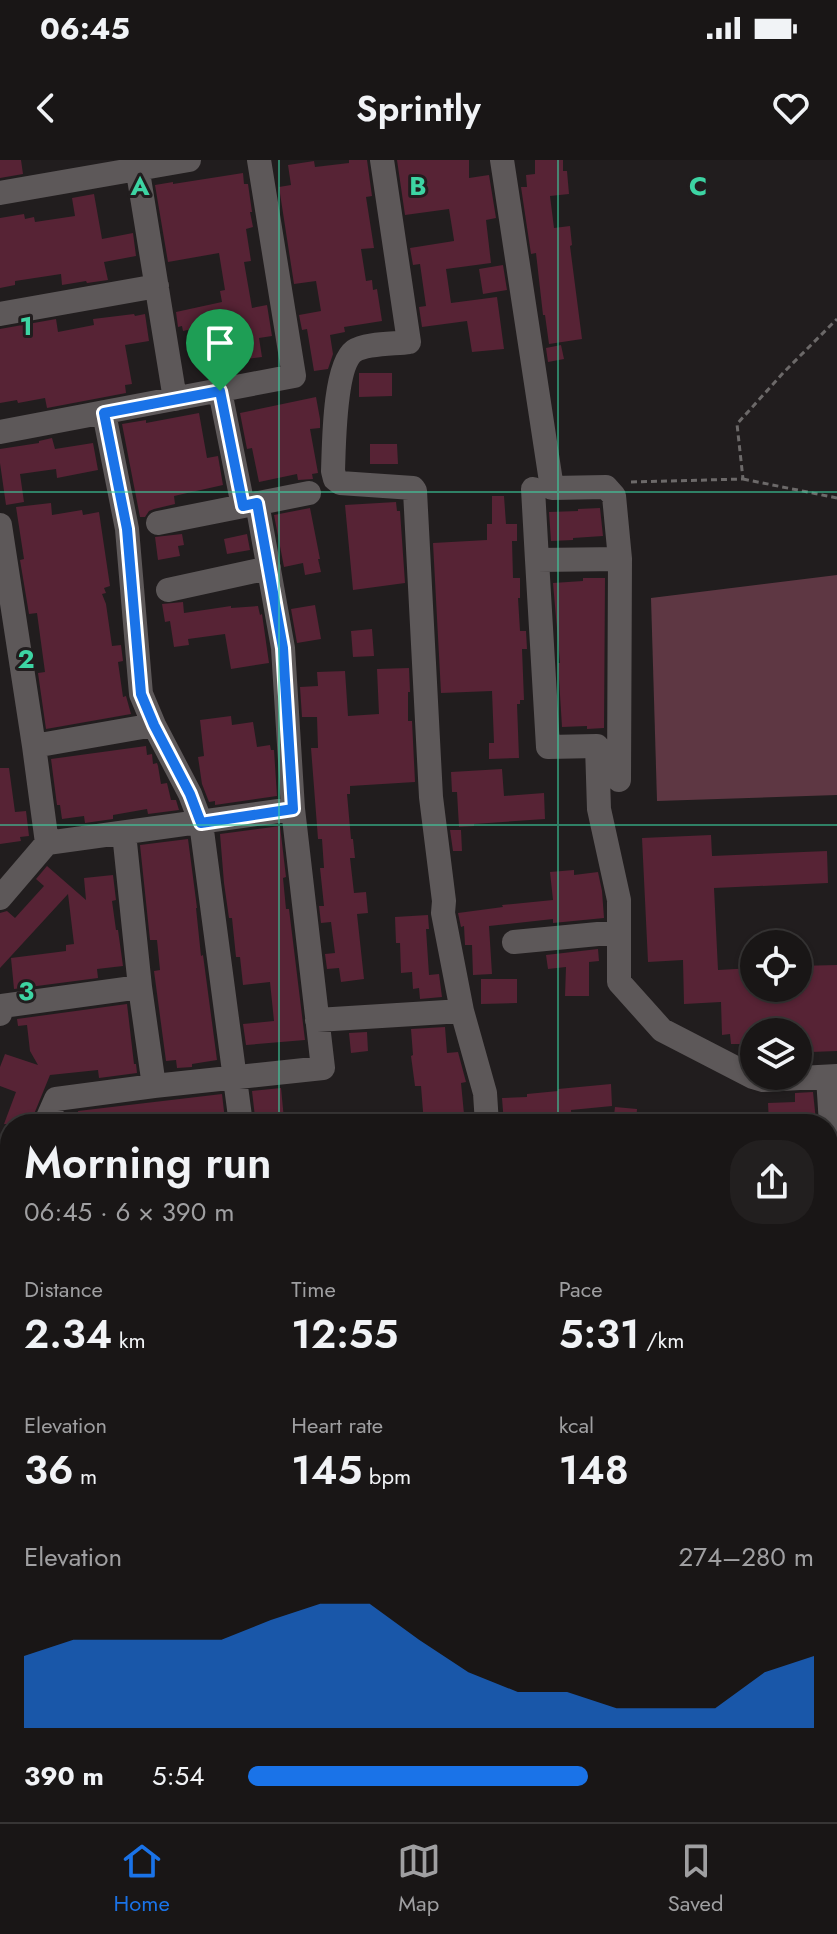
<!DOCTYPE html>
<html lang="en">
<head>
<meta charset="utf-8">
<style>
  body { margin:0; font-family:Jost,sans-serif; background:#221f1f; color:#f1f3f6; height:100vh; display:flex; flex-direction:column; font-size:30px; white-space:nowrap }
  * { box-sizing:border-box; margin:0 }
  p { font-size:26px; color:#9f9fa1 }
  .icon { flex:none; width:44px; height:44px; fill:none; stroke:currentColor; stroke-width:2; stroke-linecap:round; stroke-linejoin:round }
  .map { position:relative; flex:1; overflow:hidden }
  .panel { position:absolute; left:0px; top:954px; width:838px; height:708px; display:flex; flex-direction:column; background:#191616; border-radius:32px 32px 0 0; box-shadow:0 2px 6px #0004,0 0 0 2px #373535 }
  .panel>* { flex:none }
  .controls { position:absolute; left:740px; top:770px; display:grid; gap:16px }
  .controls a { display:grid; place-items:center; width:72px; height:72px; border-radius:50%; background:#191616; box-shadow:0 2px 6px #0004,0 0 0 2px #373535; font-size:40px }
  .pin { position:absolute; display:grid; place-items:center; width:68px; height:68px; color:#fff; margin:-82px -34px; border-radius:50% 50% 50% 0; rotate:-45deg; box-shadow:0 0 8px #0007 }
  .pin .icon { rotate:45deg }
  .round { display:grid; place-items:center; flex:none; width:84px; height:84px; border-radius:32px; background:#221f1f }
  .head { display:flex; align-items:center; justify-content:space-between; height:136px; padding:0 24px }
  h1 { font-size:44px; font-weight:600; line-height:60px }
  .stats { display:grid; grid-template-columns:repeat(3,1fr); gap:12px; height:136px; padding:8px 24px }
  .stats div { display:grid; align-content:center }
  .stats b { font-size:40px; font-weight:600 }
  .stats small { font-size:22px; font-weight:400 }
  .stats p { font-size:22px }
  .chart { height:224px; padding:16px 24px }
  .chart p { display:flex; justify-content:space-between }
  .chart svg { width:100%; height:144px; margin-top:8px; fill:#1a73e8; opacity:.7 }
  ul { padding:0 24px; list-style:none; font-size:26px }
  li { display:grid; grid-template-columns:128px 96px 1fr; align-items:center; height:60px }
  li i { height:20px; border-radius:10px; background:#1a73e8 }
  .status { display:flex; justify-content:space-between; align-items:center; height:56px; padding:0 40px; background:#191616; direction:ltr }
  .status svg { height:22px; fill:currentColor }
  header { display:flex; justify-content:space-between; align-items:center; height:104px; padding:0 24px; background:#191616; font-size:36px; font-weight:600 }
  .tabs { display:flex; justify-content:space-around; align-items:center; height:112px; border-top:2px solid #373535; background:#191616; font-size:22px; color:#9f9fa1 }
  .tabs a { display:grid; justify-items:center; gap:4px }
  .tabs .selected { color:#1a73e8 }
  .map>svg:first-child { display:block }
  .green { fill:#5e3743 }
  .forest { fill:#673243 }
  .water { fill:#154937; stroke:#587c6f; stroke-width:2 }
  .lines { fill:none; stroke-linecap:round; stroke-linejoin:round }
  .stream { stroke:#587c6f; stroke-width:6 }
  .building { fill:#572335 }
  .path { stroke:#6c6969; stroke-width:3; stroke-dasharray:6 4; stroke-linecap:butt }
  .minor { stroke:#5d5859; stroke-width:24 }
  .major { stroke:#3b806a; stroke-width:30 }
  .route-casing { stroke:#fff; stroke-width:16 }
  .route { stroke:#1a73e8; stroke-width:10 }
  .grid { fill:none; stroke:#3dd4a3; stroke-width:2; stroke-opacity:0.55 }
  .grid-label { font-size:26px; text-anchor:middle; font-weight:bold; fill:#3dd4a3; stroke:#211d1e; stroke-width:6; stroke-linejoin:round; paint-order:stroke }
</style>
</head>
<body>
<div class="status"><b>06:45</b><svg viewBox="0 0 49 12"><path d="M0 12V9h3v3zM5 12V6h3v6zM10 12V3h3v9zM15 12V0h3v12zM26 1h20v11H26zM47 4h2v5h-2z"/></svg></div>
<header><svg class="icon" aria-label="back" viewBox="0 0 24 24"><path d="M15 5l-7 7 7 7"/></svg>Sprintly<svg class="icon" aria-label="heart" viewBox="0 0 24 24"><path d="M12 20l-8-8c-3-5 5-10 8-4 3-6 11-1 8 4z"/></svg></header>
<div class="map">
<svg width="837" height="1662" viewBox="0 0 837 1662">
  <rect width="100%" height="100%" fill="#211d1e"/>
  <path class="green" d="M837,415V635L657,641L651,438Z"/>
  <path class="forest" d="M828,1387L837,1397V1457L828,1444Z"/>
  <path class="water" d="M837,1283V1397L828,1387V1289Z"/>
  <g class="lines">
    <path class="stream" d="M828,1220L837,1214
      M151,1652L152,1662
      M277,1652L281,1654L302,1652"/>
  </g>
  <path class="building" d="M0,0H21L23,14L0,18Z
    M349,0H367L372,36L366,37L374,88L361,89L366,121L372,120L373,130L377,129L382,161L344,167L345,172L330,175L333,194L328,209L314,211L307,169L302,170L299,155L321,151L316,121L294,124L279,27L291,25L288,5L314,1L315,7L349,3Z
    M397,0H469V18L489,15L496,58L486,60L491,103L446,109L451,143L497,137L504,189L472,192L467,161L422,167L419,147L426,146L420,104L413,105L410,88L454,81V80L449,49L405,55Z
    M535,0H563V11H567L569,34L550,36L554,68L570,66L572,85L570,86L582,179L549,184L545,155H543L536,93L531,94L521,27H527L526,15L535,14Z
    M243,13L244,24H248L252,52H250L253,67L246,69L251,101L244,102L252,148L267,145L272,176L259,178L262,197L216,203L210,165L183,171L182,166L178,167L176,152L222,142L220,131L225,130L219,93L168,102L155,25L173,22V24Z
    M94,34L102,79L133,73L136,96L104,102L108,120L87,123L86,121L62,125L61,114L15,121V125L0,128V58L24,54L25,59L34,57L35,62L75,56L72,38Z
    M503,105L507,130L483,134L479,109Z
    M134,154L135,156L145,154L149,181L125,185L132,224L125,225L126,233L47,248L45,238L18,243L17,240L0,243V169L56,159L58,172L94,165L93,159Z
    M561,185L564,199L548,202L546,188Z
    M359,213H392V236L359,237Z
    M316,237L320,259V268L310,269L318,313L312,314L313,319L298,320L297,314L259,322L252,288L247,289L240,253Z
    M199,253L207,298L218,296L223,325L174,336L175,344L154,349L149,351L145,357H140L122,264L146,260V263Z
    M52,278L55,289L93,283L98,310L57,318L56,309L20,314L24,342L6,345L0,303V289L39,283V281Z
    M370,284H397L398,304H370Z
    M492,336H504L506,364H517V381H512L513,418H520V438H518L520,471H526L527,489H522L524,540H520V544H517L519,598L489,599V583H494L492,531L441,533L433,383L487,380V364H492Z
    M396,342L397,351H400L405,423L353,430L345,345Z
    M51,343L52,355L82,350L83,355L99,352L110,426L104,428L106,433L102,434L106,444L112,486L121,485L123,501L118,502L123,537L126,536L131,554L46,569L38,513L45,512L37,453L29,454L20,400L24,399L16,347Z
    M310,348L320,399H318L321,412L305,415L303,403L284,407L274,355Z
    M600,348L603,376L573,378V380L551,381L549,352L578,351V349Z
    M182,374L184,385L178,386L180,396L158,400L155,377Z
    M247,374L250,390L227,394L224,379Z
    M583,418H605L604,568L587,569V566L562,567L558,503H560L553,423L583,421Z
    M183,442L184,453L231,446V448L258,446L260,455L262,454L269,503L231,509L225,474L188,479L189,485L174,487L170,461L165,462L162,444Z
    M315,445L321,479L297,483L291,449Z
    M372,469L374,496L353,497L351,471Z
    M409,508L410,532H408V561H412L415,622L350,626V634H347L351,679H353L355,698H350L354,733L366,732L368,753L357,754L364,819L341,822L339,808L327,809L325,794L335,793L331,762L321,763L319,746H324L320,708H324L322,679H318L311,588H318L317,557H302L300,527L318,526L317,512L345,511L348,556L379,554L377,509Z
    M231,556L232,565L253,562L257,587L270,585L271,590H274L277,636L215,645V641L209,642L202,624L198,597L204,596L200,560Z
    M146,586L147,595L152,594L153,604L157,603L158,606L161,624L167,623L171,640H176L179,650L148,654L147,649L113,655V659L85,663L84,656L62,659L60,645H57L51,599Z
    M0,608H9L15,652L26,651L29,676L20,677L21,681L0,684Z
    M502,609L504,636L544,633L545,659L474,664V666L459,667L457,632H452L451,612Z
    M280,666L286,717L283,718L286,749H289L305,880L246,885L243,864L274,861L270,822L243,825L240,797H236L232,758H229L224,723L220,674Z
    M450,670H461L462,691H453Z
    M711,675L712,696L827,691L828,723L714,728L718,810L754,808V828H798V806L837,805V891L811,892L812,902L798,903V872H753V884H731L730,874L722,875L721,842L684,844L683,800L648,802L642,678Z
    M188,679L197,748H196L201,796L203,795L217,900L192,904V907L177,908L176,900L166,901L154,811L160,810L157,780H150L140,685Z
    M47,706L86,740L84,718L113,715L116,740L112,741L116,770H118L123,806L97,809L98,818L14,829L11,798L66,791V785L74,784L68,734L0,808V753L7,751L15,758L44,726L36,719Z
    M574,710V715L598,712L602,731L604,758L553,763V759L489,766L492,814L473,815L472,785H465L464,766L461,767L458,753L503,747L502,745L553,740L550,712Z
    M428,755L429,769H426L429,815L439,814L442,837L420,839L419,828L413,829L412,812L401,813L400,783H396L395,757Z
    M598,789L599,801L589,802V836H565L566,807L548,809L546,795Z
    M481,819H517V843L481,844Z
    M127,844L134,904H136L137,913L99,918L98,910L50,915L30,964H4L16,932L0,926V907L5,894L38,905L30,891L27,865L18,866L17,859Z
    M445,867L447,893L458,892L466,922L461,923L464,954H460L461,964H424L421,926H415L411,896L413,895L411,869Z
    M367,872L368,891L351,893L349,873Z
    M611,924L612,946L571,950L572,964H504L502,938L527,937V934L558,931V929Z
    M281,928L284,959L258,962V957H255L252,931Z
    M813,932L816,961H807V964H769L768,943L795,942V933Z
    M222,934L225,960L187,964H126L125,961L103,964H80L78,951Z
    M615,947L637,949L636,964H613Z"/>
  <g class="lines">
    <path class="path" d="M743,319L837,338
      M631,322L743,319L737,264L784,212L837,159"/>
    <path class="minor" d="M136,0L175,239
      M382,0L409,182C395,184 366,183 354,191C334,206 334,286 333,311L335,319L340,323L413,328L415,331L431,637L444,741L443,753L462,851L485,933L487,964
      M502,0L552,328L606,327L614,336L620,399L619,620
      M0,33L189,0
      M0,154L157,126
      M220,231L243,346
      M104,253L127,369L141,534L154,565L190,634L201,663L241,964
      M0,272L294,216L259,0
      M533,329L537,400
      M158,363L309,333
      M0,365L34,586L47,683L293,649
      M620,399L537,400L548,587L597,586L599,649L619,740V822L662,870L753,917L763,920L837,916
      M168,430L269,408
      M34,586L154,565
      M124,673L140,827L154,926L323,908L293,649L283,488L257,343
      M0,738L47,683
      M514,782L619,772
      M0,854L2,846L140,827
      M317,860L462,851
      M828,917L837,1060
      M45,964L56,939L154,926
      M0,1148L4,1117L10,1118
      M0,1296H10
      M828,1569L837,1579
      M0,1643L10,1638
      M764,1652L773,1662"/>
    <path class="major" d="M828,1255L837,1247
      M314,1662L327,1652"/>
  </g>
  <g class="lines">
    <defs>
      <path id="route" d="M220,231L243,346L257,343L283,488L293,649L201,663L190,634L154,565L141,534L127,369L104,253Z"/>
    </defs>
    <use href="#route" class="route-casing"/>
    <use href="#route" class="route"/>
  </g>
  <path class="grid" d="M279,0V964M558,0V964M0,332H837M0,665H837M0,997H10M828,997H837M0,1330H10M828,1330H837M279,1652V1662M558,1652V1662"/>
  <g class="grid-label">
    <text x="140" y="35">A</text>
    <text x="418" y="35">B</text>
    <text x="698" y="35">C</text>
    <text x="26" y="175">1</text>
    <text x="26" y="508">2</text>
    <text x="26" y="840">3</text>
  </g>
</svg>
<div class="controls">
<a><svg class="icon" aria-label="locate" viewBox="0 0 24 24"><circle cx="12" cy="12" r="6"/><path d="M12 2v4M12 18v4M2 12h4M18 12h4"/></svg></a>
<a><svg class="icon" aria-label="layers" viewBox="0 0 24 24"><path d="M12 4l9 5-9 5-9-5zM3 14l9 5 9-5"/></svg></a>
</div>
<div class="pin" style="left:220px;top:231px;background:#1e9e55"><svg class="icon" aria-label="arrive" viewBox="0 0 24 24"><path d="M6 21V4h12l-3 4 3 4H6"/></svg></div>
<section class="panel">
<div class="head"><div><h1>Morning run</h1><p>06:45 · 6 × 390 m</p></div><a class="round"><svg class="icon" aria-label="share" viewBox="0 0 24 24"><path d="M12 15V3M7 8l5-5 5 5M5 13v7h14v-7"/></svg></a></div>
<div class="stats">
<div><p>Distance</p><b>2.34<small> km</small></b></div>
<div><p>Time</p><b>12:55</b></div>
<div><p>Pace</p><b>5:31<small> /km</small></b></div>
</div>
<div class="stats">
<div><p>Elevation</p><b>36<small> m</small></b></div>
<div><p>Heart rate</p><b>145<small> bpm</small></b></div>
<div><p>kcal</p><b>148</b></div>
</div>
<div class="chart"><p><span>Elevation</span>274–280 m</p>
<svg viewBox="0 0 160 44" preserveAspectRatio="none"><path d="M0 44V22L10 17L20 17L30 17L40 17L50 11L60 6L70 6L80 17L90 27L100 33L110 33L120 38L130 38L140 38L150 27L160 22V44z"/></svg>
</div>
<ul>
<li><b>390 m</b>5:54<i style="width:60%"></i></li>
</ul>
</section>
</div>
<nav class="tabs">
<a class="selected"><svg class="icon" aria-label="home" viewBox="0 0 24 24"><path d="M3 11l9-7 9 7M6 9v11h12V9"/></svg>Home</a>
<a><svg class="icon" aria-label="map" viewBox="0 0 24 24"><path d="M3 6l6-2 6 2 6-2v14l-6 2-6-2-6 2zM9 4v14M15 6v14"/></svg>Map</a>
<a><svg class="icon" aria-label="saved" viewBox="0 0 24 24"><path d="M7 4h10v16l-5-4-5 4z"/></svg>Saved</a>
</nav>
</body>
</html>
